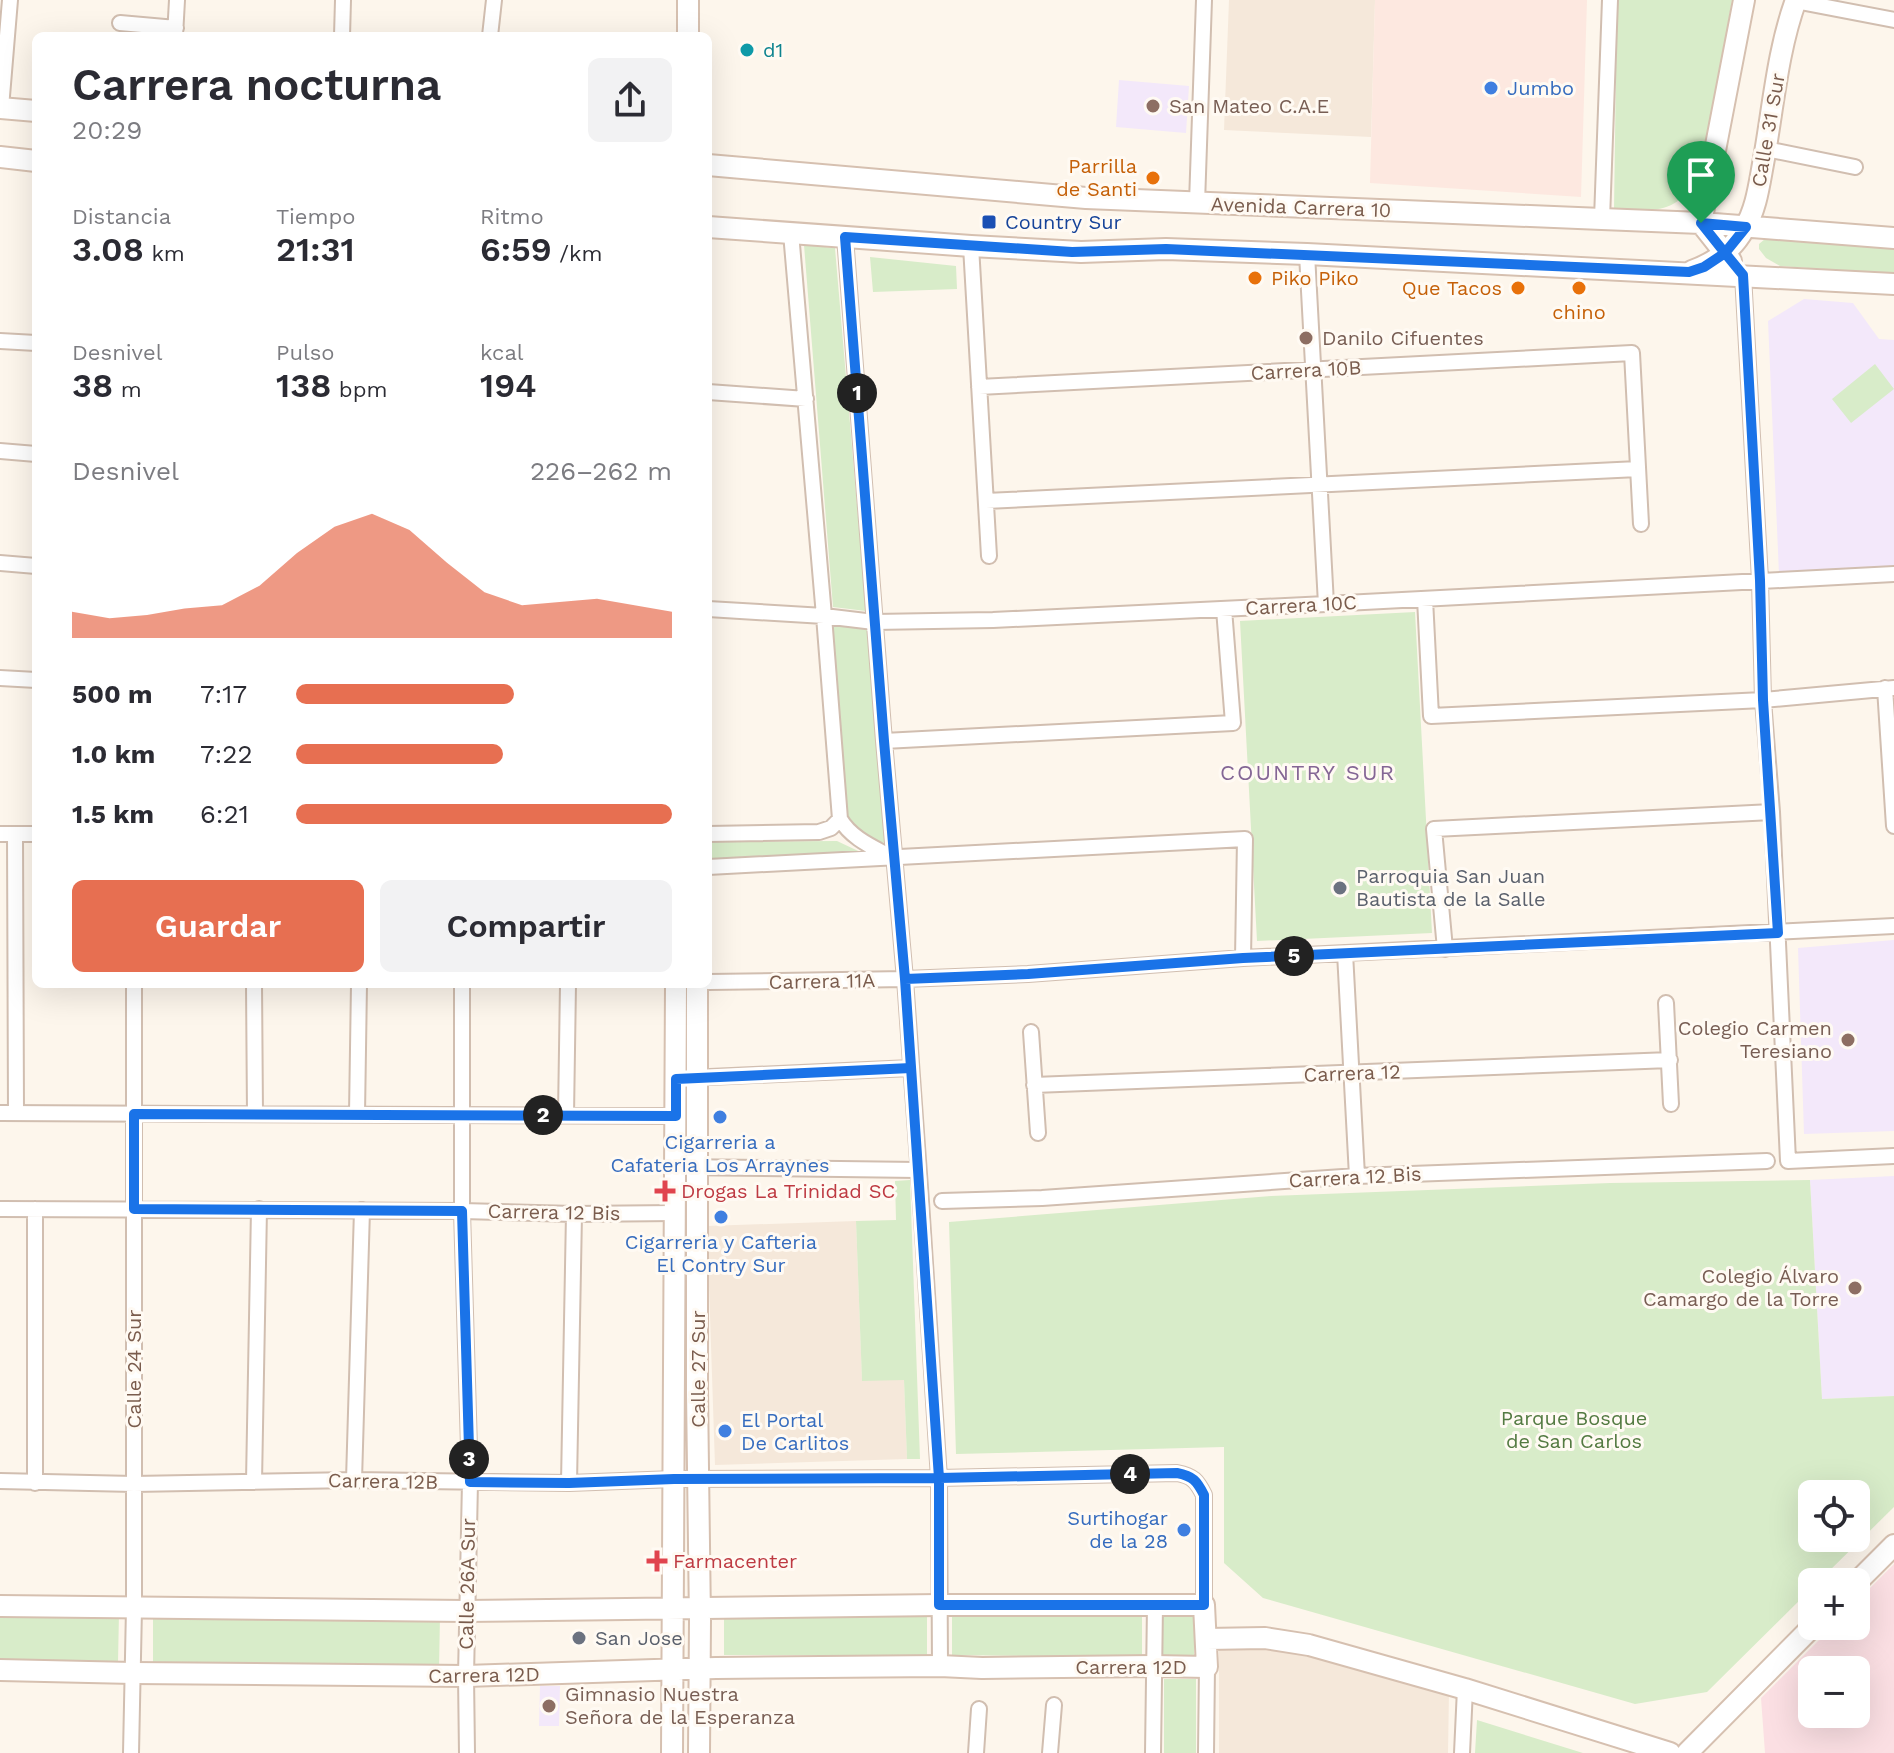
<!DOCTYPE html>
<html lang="es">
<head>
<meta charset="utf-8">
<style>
  body { margin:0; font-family:"Work Sans",sans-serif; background:#f2f2f3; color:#2b2b33; height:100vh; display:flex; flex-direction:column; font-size:30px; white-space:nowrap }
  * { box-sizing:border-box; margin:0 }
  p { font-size:26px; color:#7c7c81 }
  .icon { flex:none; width:44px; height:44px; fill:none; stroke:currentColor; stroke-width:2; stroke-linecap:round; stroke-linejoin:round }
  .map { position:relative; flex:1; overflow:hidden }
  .panel { position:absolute; left:32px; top:32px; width:680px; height:956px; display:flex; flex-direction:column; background:#fff; border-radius:12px; box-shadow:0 8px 32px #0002 }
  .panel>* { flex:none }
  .tools { position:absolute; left:1798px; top:1480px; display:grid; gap:16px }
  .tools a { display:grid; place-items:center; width:72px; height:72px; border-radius:12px; background:#fff; box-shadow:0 8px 32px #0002; font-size:40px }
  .pin { position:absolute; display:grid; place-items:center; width:68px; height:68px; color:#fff; margin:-82px -34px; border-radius:50% 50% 50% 0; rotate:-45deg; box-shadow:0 0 8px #0007 }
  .pin .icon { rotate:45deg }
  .km { position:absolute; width:40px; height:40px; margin:-20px; border-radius:50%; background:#222; color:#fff; font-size:22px; line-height:40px; text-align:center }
  .round { display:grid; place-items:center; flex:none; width:84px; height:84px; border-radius:12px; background:#f2f2f3 }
  .overview { display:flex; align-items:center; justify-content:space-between; height:136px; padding:0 40px }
  h1 { font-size:44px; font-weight:600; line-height:60px }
  .stats { display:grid; grid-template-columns:repeat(3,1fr); gap:12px; height:136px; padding:8px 40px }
  .stats div { display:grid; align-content:center }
  .stats b { font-size:34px; font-weight:600 }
  .stats small { font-size:22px; font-weight:400 }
  .stats p { font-size:22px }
  .chart { height:224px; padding:16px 40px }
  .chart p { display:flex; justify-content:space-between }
  .chart svg { width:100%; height:144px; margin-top:8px; fill:#e76f51; opacity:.7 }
  .action { display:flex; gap:16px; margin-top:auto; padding:16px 40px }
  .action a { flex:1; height:92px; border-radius:12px; background:#e76f51; color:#fff; font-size:32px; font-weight:600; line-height:92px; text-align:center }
  .action a+a { background:#f2f2f3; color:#2b2b33 }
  ul { padding:0 40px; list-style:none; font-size:26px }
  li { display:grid; grid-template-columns:128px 96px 1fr; align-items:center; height:60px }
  li i { height:20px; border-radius:10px; background:#e76f51 }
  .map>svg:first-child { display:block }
  .residential { fill:#f5e8da }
  .commercial { fill:#fde8e0 }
  .education { fill:#f3e8fa }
  .medical { fill:#fbdfe3; fill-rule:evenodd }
  .green { fill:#d8ecc9; fill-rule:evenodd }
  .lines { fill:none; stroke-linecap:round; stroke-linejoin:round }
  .street-casing { stroke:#d1beb0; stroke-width:18 }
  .secondary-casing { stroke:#d6c0b0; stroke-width:24 }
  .street { stroke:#fff; stroke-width:14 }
  .secondary { stroke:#fff; stroke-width:20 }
  .route-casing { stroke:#fff; stroke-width:16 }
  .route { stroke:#1a73e8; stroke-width:10 }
  .culture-dot { fill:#0f9aa8; stroke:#fffaf3; stroke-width:3 }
  .shop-dot { fill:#3f7fe0; stroke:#fffaf3; stroke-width:3 }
  .education-dot { fill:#8d6e63; stroke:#fffaf3; stroke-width:3 }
  .food-dot { fill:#e8710a; stroke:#fffaf3; stroke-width:3 }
  .transit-dot { fill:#1a4fb4; stroke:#fffaf3; stroke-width:3 }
  .worship-dot { fill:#6b7280; stroke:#fffaf3; stroke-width:3 }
  .health-dot { fill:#e0444e; stroke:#fffaf3; stroke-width:3 }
  .labels { text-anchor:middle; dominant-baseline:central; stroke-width:6; stroke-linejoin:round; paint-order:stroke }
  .culture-label { font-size:20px; fill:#0d838f; stroke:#fffaf3; text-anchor:start }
  .shop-label { font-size:20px; fill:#366cbe; stroke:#fffaf3; text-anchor:start }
  .education-label { font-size:20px; fill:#785e54; stroke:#fffaf3; text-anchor:start }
  .street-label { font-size:20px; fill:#7a5c4d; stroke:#fffaf3 }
  .food-label { font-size:20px; fill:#c56008; stroke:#fffaf3; text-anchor:end }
  .transit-label { font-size:20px; fill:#164399; stroke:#fffaf3; text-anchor:start }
  .worship-label { font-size:20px; fill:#5b616d; stroke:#fffaf3; text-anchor:start }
  .health-label { font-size:20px; fill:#be3a42; stroke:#fffaf3; text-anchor:start }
  .park-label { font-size:20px; fill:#537a41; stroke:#fffaf3 }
  .neighbourhood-label { font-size:22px; letter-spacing:2px; fill:#846695; stroke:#fffaf3 }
</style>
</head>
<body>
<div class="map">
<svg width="1894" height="1753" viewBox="0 0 1894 1753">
  <rect width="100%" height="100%" fill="#fdf6ec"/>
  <path class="residential" d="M1229,0H1375L1371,137L1224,130Z
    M856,1221L862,1380L904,1379L907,1459L715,1465L707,1226Z
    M1269,1647L1449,1691L1448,1753H1219V1648Z"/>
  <path class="commercial" d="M1375,0H1587L1581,197L1370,183Z"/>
  <path class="education" d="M1119,80L1189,86L1186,133L1116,127Z
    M1804,299L1853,303L1879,339L1894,340V567L1779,574L1768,321Z
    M1894,940V1131L1804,1134L1798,948Z
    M1894,1176V1396L1822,1399L1810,1180Z
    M540,1686H560L559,1726H539Z"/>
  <path class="medical" d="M1894,1564V1753H1765L1761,1698L1833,1626H1856V1602ZM1812,1670H1856V1714H1812Z"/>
  <path class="green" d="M1617,0H1732L1702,171C1677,215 1659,211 1614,209Z
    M1765,239L1894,249V274L1780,266L1766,258L1759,249V244Z
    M804,245L835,248L866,611L833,607Z
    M870,257L956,266L957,289L873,292Z
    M1875,364L1894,389L1851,423L1832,399Z
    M1415,612L1432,933L1257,941L1240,621Z
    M833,626L867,628L885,843C867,840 856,831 847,814Z
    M837,841L871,857L709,860L708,842Z
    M910,1180L920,1459H907L904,1380L862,1381L856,1221L896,1220L895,1181Z
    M1810,1180L1822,1399L1894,1396V1507L1818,1582H1812V1588L1707,1692L1635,1704L1263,1598L1224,1563V1447L956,1454L949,1222L1271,1196L1610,1183ZM1812,1494H1856V1538H1812Z
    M0,1610L119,1613L118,1662L0,1663Z
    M153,1612L440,1616L439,1669L153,1665Z
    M952,1612L1142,1613V1657L952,1655Z
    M724,1613H927V1655H724Z
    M1162,1613H1195L1194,1656H1162Z
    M1164,1679H1196V1753H1164Z
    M1477,1720L1583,1753H1475Z"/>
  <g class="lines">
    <defs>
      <path id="street" d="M1795,1L1894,20
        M120,23L176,28
        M175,36L177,0
        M342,36L343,0
        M490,36L494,0
        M1,108L10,0
        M1766,149L1855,167
        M1197,203L1204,0
        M1602,219L1610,0
        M791,233L824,616L840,819
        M845,237L884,741L905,979L921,1202L939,1478L940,1666
        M971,246L989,556
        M1307,254L1326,604
        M1743,275L1760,580L1763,700L1772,812L1788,1161L1894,1156
        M0,341L36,343
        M979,387L1632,353L1641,524
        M708,392L806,399
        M0,451L36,454
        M986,501L1638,469
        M0,563L36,566
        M1425,599L1431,716L1763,700L1894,688
        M708,609L824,616L874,622L993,620L1326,604L1894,574
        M0,678L36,680
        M1885,688L1894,826
        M884,741L1233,723L1224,609
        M840,819C852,839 873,847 893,858
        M0,834H36
        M15,834L16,1113
        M708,834L819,832L831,828L840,819
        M708,867L1245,839L1243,958
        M1445,949L1434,829L1772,812
        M1345,953L1357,1176
        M708,982L905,979L1028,974L1243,958L1894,926
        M254,984L255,1114
        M462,984V1211L470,1482L466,1676L467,1753
        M1666,1003L1671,1104
        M1031,1032L1038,1133
        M688,1078L911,1068
        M1034,1085L1670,1060
        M0,1113L676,1116
        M357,1114L359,984
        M566,1115L568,984
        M675,1167L918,1170
        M942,1201L1042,1198L1357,1176L1767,1161
        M0,1209L462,1211L574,1214L675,1213
        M354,1480L362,1210
        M0,1481L134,1484L354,1480L569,1483L674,1479L939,1478L1177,1473C1193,1476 1197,1481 1204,1495V1605
        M254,1482L259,1209
        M35,1483V1209
        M569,1483L574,1214
        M131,1753L134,1608V984
        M976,1753L979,1709
        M1050,1753L1054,1705
        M1153,1753L1155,1605
        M1206,1753L1207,1667
        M1462,1753L1465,1689"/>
      <path id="secondary" d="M688,0V36
        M0,108L36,111
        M0,157L36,161
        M708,165L1086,198L1602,219L1701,223L1894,238
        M708,227L971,246L1081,252L1166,249L1307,254L1894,284
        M1731,261L1701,223L1744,0
        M1692,271C1714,263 1733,249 1744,229C1756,210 1759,186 1763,164C1773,110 1777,52 1796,0
        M697,984V1392L700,1621L699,1753
        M1856,1583L1894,1545
        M0,1606L466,1611L939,1605H1204L1207,1667L1154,1666L982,1668L940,1666L716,1668L466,1676L133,1673L0,1670
        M1207,1639L1265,1638L1309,1645L1465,1689L1670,1753
        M672,1753L676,984
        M1687,1753L1813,1626"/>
    </defs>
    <use href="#street" class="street-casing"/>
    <use href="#secondary" class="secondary-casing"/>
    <use href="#street" class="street"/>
    <use href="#secondary" class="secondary"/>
  </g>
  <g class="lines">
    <defs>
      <path id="route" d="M1701,223L1725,253L1704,267L1689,272L1166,249L1072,252L845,237L884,741L905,979L911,1068L676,1079V1116L134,1114V1209L462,1211L470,1482L569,1483L674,1479L939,1478V1605H1204V1495C1197,1481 1193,1476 1177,1473L939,1478L905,979L1028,974L1243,958L1778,933L1763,700L1760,580L1743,275L1725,253L1746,227L1701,223"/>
    </defs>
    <use href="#route" class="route-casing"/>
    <use href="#route" class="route"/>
  </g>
  <circle class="culture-dot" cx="747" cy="50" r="8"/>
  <g class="shop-dot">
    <circle cx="1491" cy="88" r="8"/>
    <circle cx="720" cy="1117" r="8"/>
    <circle cx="721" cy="1217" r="8"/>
    <circle cx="725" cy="1431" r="8"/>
    <circle cx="1184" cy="1530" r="8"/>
  </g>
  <g class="education-dot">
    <circle cx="1153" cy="106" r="8"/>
    <circle cx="1306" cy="338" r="8"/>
    <circle cx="1848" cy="1040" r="8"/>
    <circle cx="1855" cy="1288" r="8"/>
    <circle cx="549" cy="1706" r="8"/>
  </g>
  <g class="food-dot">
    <circle cx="1153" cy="178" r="8"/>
    <circle cx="1255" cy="278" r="8"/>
    <circle cx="1518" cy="288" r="8"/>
    <circle cx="1579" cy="288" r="8"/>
  </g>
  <rect class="transit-dot" x="981" y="214" width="16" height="16" rx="4"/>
  <g class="worship-dot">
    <circle cx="1340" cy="888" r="8"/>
    <circle cx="579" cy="1638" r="8"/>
  </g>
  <g class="health-dot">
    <path d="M661 1179h8v8h8v8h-8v8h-8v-8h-8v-8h8z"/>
    <path d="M653 1549h8v8h8v8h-8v8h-8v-8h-8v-8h8z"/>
  </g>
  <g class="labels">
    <g class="culture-label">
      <text x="763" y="50">d1</text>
    </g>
    <g class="shop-label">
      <text x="1507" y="88">Jumbo</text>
      <text x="720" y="1142" text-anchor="middle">Cigarreria a<tspan x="720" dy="23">Cafateria Los Arraynes</tspan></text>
      <text x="721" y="1242" text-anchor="middle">Cigarreria y Cafteria<tspan x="721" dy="23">El Contry Sur</tspan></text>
      <text x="741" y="1420">El Portal<tspan x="741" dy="23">De Carlitos</tspan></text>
      <text x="1168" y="1518" text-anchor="end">Surtihogar<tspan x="1168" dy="23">de la 28</tspan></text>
    </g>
    <g class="education-label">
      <text x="1169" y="106">San Mateo C.A.E</text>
      <text x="1322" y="338">Danilo Cifuentes</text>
      <text x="1832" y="1028" text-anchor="end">Colegio Carmen<tspan x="1832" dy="23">Teresiano</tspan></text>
      <text x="1839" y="1276" text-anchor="end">Colegio Álvaro<tspan x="1839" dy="23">Camargo de la Torre</tspan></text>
      <text x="565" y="1694">Gimnasio Nuestra<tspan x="565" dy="23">Señora de la Esperanza</tspan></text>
    </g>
    <g class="street-label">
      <text transform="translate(1768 130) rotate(-80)">Calle 31 Sur</text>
      <text transform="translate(1301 207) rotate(2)">Avenida Carrera 10</text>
      <text transform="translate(1306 370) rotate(-3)">Carrera 10B</text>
      <text transform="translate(1301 605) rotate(-3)">Carrera 10C</text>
      <text transform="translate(822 981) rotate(-1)">Carrera 11A</text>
      <text transform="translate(1352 1073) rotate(-2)">Carrera 12</text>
      <text transform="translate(1355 1177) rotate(-3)">Carrera 12 Bis</text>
      <text transform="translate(554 1212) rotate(1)">Carrera 12 Bis</text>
      <text transform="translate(134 1369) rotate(-90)">Calle 24 Sur</text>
      <text transform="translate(698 1369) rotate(-90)">Calle 27 Sur</text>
      <text transform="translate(383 1481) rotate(1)">Carrera 12B</text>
      <text transform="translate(467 1584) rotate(-89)">Calle 26A Sur</text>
      <text x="1131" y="1667">Carrera 12D</text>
      <text transform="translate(484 1675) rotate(-1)">Carrera 12D</text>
    </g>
    <g class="food-label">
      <text x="1137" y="166">Parrilla<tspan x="1137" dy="23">de Santi</tspan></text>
      <text x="1271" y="278" text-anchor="start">Piko Piko</text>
      <text x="1502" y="288">Que Tacos</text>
      <text x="1579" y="312" text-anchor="middle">chino</text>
    </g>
    <g class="transit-label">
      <text x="1005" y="222">Country Sur</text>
    </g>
    <g class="worship-label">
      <text x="1356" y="876">Parroquia San Juan<tspan x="1356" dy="23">Bautista de la Salle</tspan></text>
      <text x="595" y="1638">San Jose</text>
    </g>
    <g class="health-label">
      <text x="681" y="1191">Drogas La Trinidad SC</text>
      <text x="673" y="1561">Farmacenter</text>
    </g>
    <g class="park-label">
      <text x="1574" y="1418">Parque Bosque<tspan x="1574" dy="23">de San Carlos</tspan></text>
    </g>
    <g class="neighbourhood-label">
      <text x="1308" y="772">COUNTRY SUR</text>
    </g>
  </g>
</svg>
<div class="tools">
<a><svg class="icon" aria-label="locate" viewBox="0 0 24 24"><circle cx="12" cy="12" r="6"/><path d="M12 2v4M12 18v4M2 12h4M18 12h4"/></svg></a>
<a>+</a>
<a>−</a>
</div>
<div class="pin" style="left:1701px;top:223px;background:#1e9e55"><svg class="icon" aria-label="arrive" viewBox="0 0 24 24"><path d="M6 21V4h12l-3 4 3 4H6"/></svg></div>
<b class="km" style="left:857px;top:393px">1</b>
<b class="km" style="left:543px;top:1115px">2</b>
<b class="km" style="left:469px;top:1459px">3</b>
<b class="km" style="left:1130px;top:1474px">4</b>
<b class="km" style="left:1294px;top:956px">5</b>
<section class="panel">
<div class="overview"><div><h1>Carrera nocturna</h1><p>20:29</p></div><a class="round"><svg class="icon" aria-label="share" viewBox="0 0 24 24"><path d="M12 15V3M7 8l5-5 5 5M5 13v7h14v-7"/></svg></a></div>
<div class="stats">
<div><p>Distancia</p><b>3.08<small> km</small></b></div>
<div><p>Tiempo</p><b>21:31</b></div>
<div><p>Ritmo</p><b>6:59<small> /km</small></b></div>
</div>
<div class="stats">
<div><p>Desnivel</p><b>38<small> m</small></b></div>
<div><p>Pulso</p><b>138<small> bpm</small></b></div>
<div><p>kcal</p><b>194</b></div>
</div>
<div class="chart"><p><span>Desnivel</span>226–262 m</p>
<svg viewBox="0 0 160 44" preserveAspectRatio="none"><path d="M0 44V36L10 38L20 37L30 35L40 34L50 28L60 18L70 10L80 6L90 11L100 21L110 30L120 34L130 33L140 32L150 34L160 36V44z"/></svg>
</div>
<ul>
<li><b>500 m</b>7:17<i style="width:58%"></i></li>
<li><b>1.0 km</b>7:22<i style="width:55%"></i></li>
<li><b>1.5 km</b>6:21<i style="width:100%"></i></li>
</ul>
<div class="action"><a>Guardar</a><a>Compartir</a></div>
</section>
</div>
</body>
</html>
